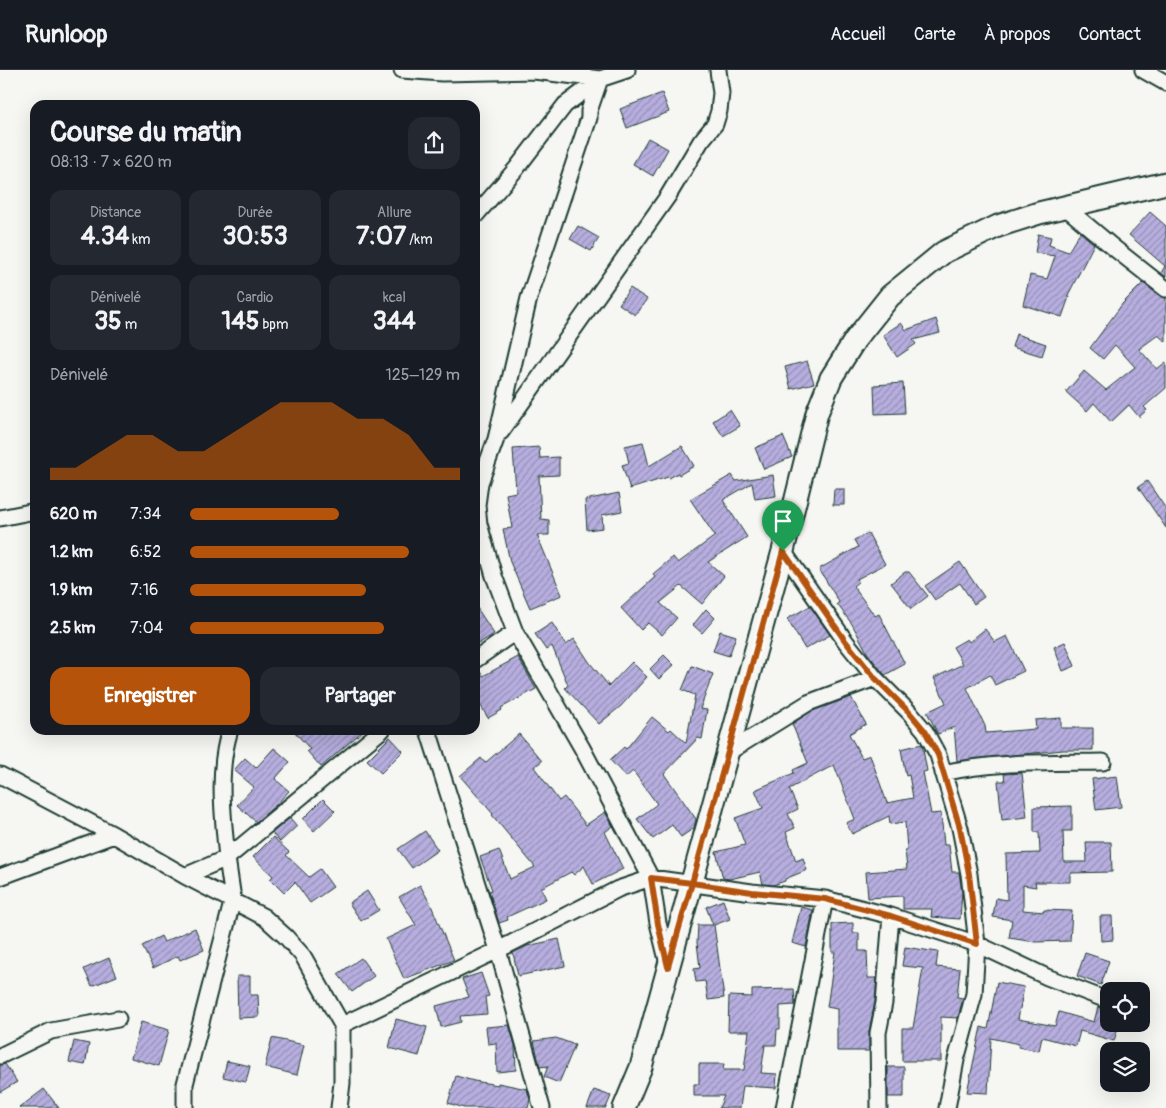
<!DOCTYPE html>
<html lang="fr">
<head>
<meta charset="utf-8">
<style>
  body { margin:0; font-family:Pangolin,sans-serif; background:#242831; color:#f1f3f6; height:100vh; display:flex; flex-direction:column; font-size:19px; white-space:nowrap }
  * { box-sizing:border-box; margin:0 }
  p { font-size:16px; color:#9ea1a6 }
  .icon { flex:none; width:28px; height:28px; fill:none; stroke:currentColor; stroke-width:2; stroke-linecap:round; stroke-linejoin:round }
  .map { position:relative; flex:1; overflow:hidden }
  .details { position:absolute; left:30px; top:30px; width:450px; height:635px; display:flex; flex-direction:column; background:#171b24; border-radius:15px; box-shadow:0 5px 20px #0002 }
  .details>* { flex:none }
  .buttons { position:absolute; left:1100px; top:912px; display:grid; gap:10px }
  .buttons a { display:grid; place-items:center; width:50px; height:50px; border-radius:10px; background:#171b24; box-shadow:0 5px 20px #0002; font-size:25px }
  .pin { position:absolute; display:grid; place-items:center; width:42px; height:42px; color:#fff; margin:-51px -21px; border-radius:50% 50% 50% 0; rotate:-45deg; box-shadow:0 0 5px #0007 }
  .pin .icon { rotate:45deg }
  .round { display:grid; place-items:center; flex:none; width:52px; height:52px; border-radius:15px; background:#242831 }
  .summary { display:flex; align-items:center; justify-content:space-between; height:85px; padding:0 20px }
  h1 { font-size:28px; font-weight:800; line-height:38px }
  .stats { display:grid; grid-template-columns:repeat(3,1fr); gap:8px; height:85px; padding:5px 20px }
  .stats div { display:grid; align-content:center; border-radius:12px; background:#242831; text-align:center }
  .stats b { font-size:25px; font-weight:800 }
  .stats small { font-size:14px; font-weight:400 }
  .stats p { font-size:14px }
  .chart { height:140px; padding:10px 20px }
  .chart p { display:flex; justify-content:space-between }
  .chart svg { width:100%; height:90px; margin-top:5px; fill:#b45309; opacity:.7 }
  .button { display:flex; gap:10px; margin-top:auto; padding:10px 20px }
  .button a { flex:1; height:58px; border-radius:15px; background:#b45309; color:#fff; font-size:20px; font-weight:800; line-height:58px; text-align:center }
  .button a+a { background:#242831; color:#f1f3f6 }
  ul { padding:0 20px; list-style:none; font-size:16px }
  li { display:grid; grid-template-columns:80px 60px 1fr; align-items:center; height:38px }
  li i { height:12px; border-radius:6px; background:#b45309 }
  header { display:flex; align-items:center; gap:30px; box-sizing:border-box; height:70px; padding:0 25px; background:#171b24; border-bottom:1px solid #363941 }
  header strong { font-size:24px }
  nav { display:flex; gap:28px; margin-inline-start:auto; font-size:18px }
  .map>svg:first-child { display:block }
  .building { fill:url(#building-hatch); stroke:#1f3d34 }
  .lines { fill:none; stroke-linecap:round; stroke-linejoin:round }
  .minor-casing { stroke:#1f3d34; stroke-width:19 }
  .secondary-casing { stroke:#1f3d34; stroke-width:25 }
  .minor { stroke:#f6f6f2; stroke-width:15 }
  .secondary { stroke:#f6f6f2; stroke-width:21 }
  .route-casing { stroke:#fff; stroke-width:10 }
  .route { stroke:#b45309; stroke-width:6 }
</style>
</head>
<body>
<header>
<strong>Runloop</strong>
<nav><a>Accueil</a><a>Carte</a><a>À propos</a><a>Contact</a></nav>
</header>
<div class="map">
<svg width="1166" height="1038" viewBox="0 0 1166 1038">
  <defs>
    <pattern id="building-hatch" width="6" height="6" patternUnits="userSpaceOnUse" patternTransform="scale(1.25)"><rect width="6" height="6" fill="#b7aedf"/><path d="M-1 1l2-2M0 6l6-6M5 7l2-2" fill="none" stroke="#948fb6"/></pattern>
  </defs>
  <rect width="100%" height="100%" fill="#f6f6f2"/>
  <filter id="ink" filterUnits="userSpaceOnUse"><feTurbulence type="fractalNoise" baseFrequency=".02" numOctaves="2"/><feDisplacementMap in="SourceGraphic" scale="10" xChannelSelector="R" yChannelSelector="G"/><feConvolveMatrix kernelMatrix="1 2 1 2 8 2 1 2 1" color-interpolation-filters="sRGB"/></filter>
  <g filter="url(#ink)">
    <path class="building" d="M662,23L669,42L627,58L620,39Z
      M648,68L668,79L653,106L633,94Z
      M1150,142L1166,156V207L1161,203L1165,196L1129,165Z
      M578,156L599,168L591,181L570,169Z
      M1080,162L1094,174L1067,227H1069L1062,247L1023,235L1030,205L1047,209L1055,186L1035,183L1038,164L1051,167L1049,175L1068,182Z
      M1143,213L1160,226L1166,228V272L1158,265L1139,279L1157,299L1166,292V318L1144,337L1147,340L1139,347L1129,335L1111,352L1094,333L1087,341L1066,322L1084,301L1106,320L1135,297L1115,275L1103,289L1090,278L1123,233Z
      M630,218L647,229L635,245L619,234Z
      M936,249L940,263L913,270L916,274L897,287L883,265L901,253L906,260Z
      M1016,264L1046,274L1042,286L1012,277Z
      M807,291L814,313L791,319L785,297Z
      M903,313L905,343L875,344L874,315Z
      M730,340L740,356L723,366L713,351Z
      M783,366L792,387L764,399L755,378Z
      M643,372L649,396L682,376L694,396L679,405L678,403L669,408L668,407L630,419L622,395L629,393L625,376Z
      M539,377L540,388L559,387V405L539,406L541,449L549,450V465H537L562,525L530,538L510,492L503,459L512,458L506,424L516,422L513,379Z
      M732,405L736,411L773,405L776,426L755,429L752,413L723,430L747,467L708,492L724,506L702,534L681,516L660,533L677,548L662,565L648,553L641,560L621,538L655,507L653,504L673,487L678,493L715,466L690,429Z
      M1147,411L1166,439V458L1138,417Z
      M834,419H844V435H833Z
      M619,423L622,441L602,445L603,458L587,460L585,430Z
      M868,463L885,494L857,509L859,511L853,516L875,546L879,544L905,594L885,605L868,584L852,554L837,534L839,532L819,499L858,477L854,470Z
      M960,492L984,527L974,534L960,513L935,530L925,516Z
      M905,502H909L928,526L911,539L891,513Z
      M475,535L494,564L475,576Z
      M810,536L830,565L805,579L787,549Z
      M706,539L715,548L702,563L693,555Z
      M552,553L566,575L574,569L590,593L609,616L632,592L647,607L621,636L599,654L565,618L568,615L552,576L546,580L535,564Z
      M985,559L995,572L1007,566L1024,601L995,615L990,605L967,618L985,656L986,663L1036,659L1035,650L1061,648V658H1093V680H1063L957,691L954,657L938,664L927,642L946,633L934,608L963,594L953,577L967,569L969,572Z
      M720,561L736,566L729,586L713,581Z
      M1065,572L1075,596L1063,601L1054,577Z
      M664,585L674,595L659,609L650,599Z
      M518,587L536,619L501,638L502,640L488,648L475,626V599H478L483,606Z
      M692,596L713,604L700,639L707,640L702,669L698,668L664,704L696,749L694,758L681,767L672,755L653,769L637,749L657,734L633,701L626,707L610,690L624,677L626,679L652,647L669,661L671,659L686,673L695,625L682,620Z
      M851,627L866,654L849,664L862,688L870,685L887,733L913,728L909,705L906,706L901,679L922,674L927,701L923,702L931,744L941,743L944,775H949L952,802H959L962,822L960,849L931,847L932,839H903V826L868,828L866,802L907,799L905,780H907L905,752L890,754L889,746L852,764L846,753L855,749L834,695L789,719L798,739L788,744L795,758L786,762L796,791L803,788L807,800L785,809V811L773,815L763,814L760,802L730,809L723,808L716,782L745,775L735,748L763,738L755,720L794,703L793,700L808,693L792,654L812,641Z
      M293,660H364L321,697L307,681L310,679Z
      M519,664L542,691L534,697L559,731L564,727L586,755L605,742L613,756L605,762L623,799L593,814L584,796L574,805L571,802L541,818L546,829L507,847L508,850L499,853L489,821L492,820L480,787L499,780L510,809L535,797L492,745L493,744L460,706L481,688L485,693Z
      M390,667L403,681L381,703L367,690Z
      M274,678L290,692L275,709L289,721L277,734L256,752L237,735L254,717L234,700L245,688L256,698Z
      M1022,703L1027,747L1002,750L998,711H1005L1004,704Z
      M1117,706L1121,737L1096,740L1092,709Z
      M323,729L335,741L314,761L303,749Z
      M1072,736V761H1063L1064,792H1087L1086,772H1111L1112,802L1070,803V812H1035L1036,817L1023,815V840L1044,842V840L1072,841L1070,871L1035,872L1009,868L1012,850L993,847L996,828L1007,830L1006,784L1040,783L1039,762H1034V737Z
      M290,748L297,756L280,772L272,763Z
      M425,761L438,780L412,798L398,779Z
      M273,767L289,782L286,785L309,807L320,799L333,817L310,833L295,812L284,823L270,809L273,806L253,787Z
      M420,815L431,835L454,890L404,909L386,869L416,855L399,827Z
      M367,821L379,840L361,851L349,833Z
      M723,830L730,849L714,855L724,928L708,930L705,911L696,912L694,899L700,898L697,873L698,855H713L706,837Z
      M801,837L813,840L806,877L792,873Z
      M1100,846H1112L1113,870L1101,871Z
      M853,853V863H859V881H867L868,908H877L875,932L869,961V981H837V939L827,937L835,882H832V854Z
      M195,858L204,880L180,890L178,886L153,898L142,876L161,866L164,872Z
      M559,869L565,896L518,906L513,883L527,876Z
      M905,877L938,882L936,897L960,899L957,927L963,928L958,948L941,947V991H902V958H913L923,898L902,896Z
      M1085,883L1109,891L1101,915L1077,906Z
      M109,888L117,906L92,916L84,899Z
      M361,888L374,906L352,922L338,904Z
      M481,903L489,926L485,927L487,944L460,946L461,952L441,957L436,936L469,927L462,909Z
      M237,906H250V925H258L259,947L238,948Z
      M997,912L1024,917L1018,949L1055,956L1059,942L1094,952L1098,937L1109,941V954H1119L1114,971L1080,961L1076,976L1042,967L1039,981L1018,977L1019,974L991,968L988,1023L967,1022L981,957L988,959Z
      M794,919L795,935L780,936V959H777L776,975H765L761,1003L777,1004L776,1018L743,1016L740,1038H719L724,1026H694V1014H699V994H724L723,1000H744L749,961H728L729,926L752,927V920Z
      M396,949L427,957L419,986L389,978Z
      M141,952L169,960L159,996L131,988Z
      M509,955L515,975L516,1000L497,1002L496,973L488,974L486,957Z
      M272,968L304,975L297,1005L265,997Z
      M556,968L575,975L559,1013L544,1007L548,996L540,997L534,971Z
      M74,971L89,974L85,995L69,992Z
      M227,991L250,996L246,1012L223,1007Z
      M5,994L17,1012L0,1022V995Z
      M888,997H904V1027H888Z
      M456,1006L474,1011L498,1015V1013L527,1019L530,1030L528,1038H464L448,1033Z
      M44,1019L59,1038H19Z
      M594,1020L611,1026L606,1038H587Z"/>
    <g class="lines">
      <defs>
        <path id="minor" d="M402,0L442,3L534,1L600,9
          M1143,0L1166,13
          M600,9L589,41V48L529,228L496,369L480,413L477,435L479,454L494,506L515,562L582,678L651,808L658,853L668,894
          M1065,137L1114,178L1166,219
          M475,146L516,99L565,35L600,9L627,0
          M501,362L668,126L701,71L715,54L719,41L721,23L718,0
          M0,448L35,441
          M783,481L846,572L875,608
          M475,590L515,562
          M230,660C217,700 223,747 227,788L382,660
          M727,683L808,633L875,608L909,642L925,661L938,685L960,758L969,804L977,874L974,924L956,990L947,1038
          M943,703C996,691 1050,693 1103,692
          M0,705L114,765L185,806L264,847L286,867L303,886L342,955L498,880L428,660
          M0,807L114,765
          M825,829L891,846L977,874L1047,907L1104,929
          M0,986L51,961L118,949
          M185,1038V1014L233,829L227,788L185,806
          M339,1038L342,1013V955
          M542,1038L498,880L618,819L651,808L752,822L825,829L784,1038
          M879,1038L878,963L884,933L891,846"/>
        <path id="secondary" d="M624,1038L641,997L783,481L817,343L831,308L855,270L890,226L944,182L998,156L1039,143L1166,113"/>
      </defs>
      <use href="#minor" class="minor-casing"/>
      <use href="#secondary" class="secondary-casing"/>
      <use href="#minor" class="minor"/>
      <use href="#secondary" class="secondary"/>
    </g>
  </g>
  <g class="lines" filter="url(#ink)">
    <defs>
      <path id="route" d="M783,481L692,813L651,808L658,854L668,897L692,813L752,822L825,829L891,846L977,874L969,804L960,758L938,685L925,661L909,642L875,608L846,572L783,481"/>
    </defs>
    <use href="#route" class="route-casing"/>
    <use href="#route" class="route"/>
  </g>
</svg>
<div class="buttons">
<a><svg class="icon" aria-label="locate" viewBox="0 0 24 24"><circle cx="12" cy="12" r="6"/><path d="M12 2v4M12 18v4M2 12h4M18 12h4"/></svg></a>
<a><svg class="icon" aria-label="layers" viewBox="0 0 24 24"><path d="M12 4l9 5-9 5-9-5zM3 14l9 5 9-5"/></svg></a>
</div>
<div class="pin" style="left:783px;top:481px;background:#1e9e55"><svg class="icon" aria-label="arrive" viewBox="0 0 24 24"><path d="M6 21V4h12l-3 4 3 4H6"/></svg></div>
<section class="details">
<div class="summary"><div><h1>Course du matin</h1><p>08:13 · 7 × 620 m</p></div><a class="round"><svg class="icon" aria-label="share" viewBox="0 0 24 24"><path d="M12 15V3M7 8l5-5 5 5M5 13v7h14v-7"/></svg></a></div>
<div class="stats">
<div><p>Distance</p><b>4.34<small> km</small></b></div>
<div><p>Durée</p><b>30:53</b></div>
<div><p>Allure</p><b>7:07<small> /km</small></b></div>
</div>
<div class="stats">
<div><p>Dénivelé</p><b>35<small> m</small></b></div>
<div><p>Cardio</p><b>145<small> bpm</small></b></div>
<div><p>kcal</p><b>344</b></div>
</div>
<div class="chart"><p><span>Dénivelé</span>125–129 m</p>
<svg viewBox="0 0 160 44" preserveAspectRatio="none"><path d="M0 44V38L10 38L20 30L30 22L40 22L50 30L60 30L70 22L80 14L90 6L100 6L110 6L120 14L130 14L140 22L150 38L160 38V44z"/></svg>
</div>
<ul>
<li><b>620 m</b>7:34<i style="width:55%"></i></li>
<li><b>1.2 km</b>6:52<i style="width:81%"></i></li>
<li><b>1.9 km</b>7:16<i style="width:65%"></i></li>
<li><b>2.5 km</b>7:04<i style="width:72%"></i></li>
</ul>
<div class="button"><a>Enregistrer</a><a>Partager</a></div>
</section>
</div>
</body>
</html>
